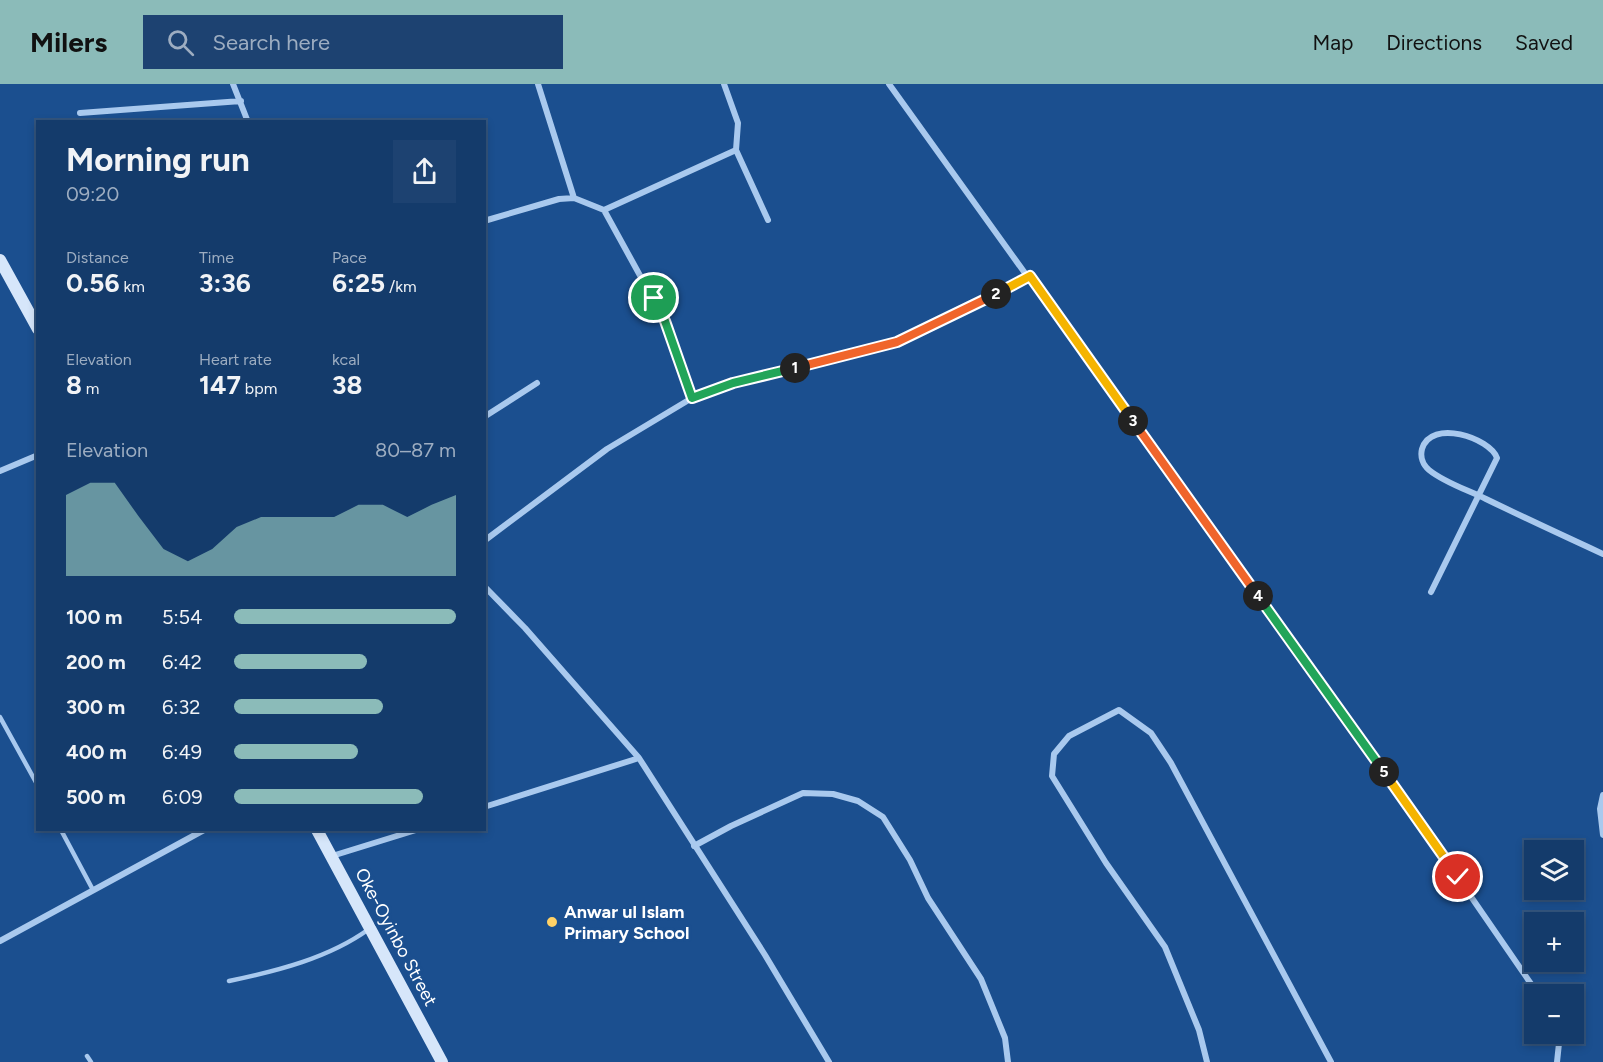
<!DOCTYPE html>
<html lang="en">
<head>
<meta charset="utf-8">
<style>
  body { margin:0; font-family:Figtree,sans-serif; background:#1d4271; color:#f1f3f6; height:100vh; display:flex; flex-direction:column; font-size:22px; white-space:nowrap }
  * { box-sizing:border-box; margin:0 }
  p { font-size:20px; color:#9dadc1 }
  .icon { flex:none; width:33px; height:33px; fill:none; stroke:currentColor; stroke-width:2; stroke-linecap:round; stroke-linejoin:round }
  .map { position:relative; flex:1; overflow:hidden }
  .panel { position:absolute; left:36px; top:36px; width:450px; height:711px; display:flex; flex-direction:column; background:#143b6b; border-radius:0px; box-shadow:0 3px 9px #0003,0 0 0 2px #33557e }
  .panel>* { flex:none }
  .fabs { position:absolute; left:1524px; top:756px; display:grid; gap:12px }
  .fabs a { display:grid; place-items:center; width:60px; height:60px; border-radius:0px; background:#143b6b; box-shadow:0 3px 9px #0003,0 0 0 2px #33557e; font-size:30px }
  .pin { position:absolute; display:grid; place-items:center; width:51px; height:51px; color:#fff; margin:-26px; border:3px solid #fff; border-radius:50%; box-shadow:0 2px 6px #0007 }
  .km { position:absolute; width:30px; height:30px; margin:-15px; border-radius:50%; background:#222; color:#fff; font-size:16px; line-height:30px; text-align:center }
  .round { display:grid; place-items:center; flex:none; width:63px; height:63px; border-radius:0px; background:#1d4271 }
  .headline { display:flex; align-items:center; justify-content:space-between; height:102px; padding:0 30px }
  h1 { font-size:33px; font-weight:700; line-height:45px }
  .figures { display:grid; grid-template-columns:repeat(3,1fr); gap:9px; height:102px; padding:6px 30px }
  .figures div { display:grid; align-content:center }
  .figures b { font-size:26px; font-weight:700 }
  .figures small { font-size:16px; font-weight:400 }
  .figures p { font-size:16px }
  .chart { height:168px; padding:12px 30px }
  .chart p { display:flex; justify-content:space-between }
  .chart svg { width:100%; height:108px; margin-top:6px; fill:#8bbbb9; opacity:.7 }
  ul { padding:0 30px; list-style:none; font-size:20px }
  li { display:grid; grid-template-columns:96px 72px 1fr; align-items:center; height:45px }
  li i { height:15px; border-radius:8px; background:#8bbbb9 }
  header { display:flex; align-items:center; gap:36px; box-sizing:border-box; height:84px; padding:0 30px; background:#8bbbb9; color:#111 }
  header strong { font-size:28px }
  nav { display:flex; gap:33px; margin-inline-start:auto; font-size:21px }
  .search { width:420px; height:54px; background:#1d4271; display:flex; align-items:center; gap:15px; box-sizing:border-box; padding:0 21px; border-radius:0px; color:#9dadc1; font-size:22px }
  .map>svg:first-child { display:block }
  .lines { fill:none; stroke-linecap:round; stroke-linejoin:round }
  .service { stroke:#a9c9ee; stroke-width:4.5 }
  .minor { stroke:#a9c9ee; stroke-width:6 }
  .secondary { stroke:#d6e6fa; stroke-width:12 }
  .split-1-casing { stroke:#fff; stroke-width:12 }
  .split-2-casing { stroke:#fff; stroke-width:12 }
  .split-3-casing { stroke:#fff; stroke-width:12 }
  .split-4-casing { stroke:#fff; stroke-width:12 }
  .split-5-casing { stroke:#fff; stroke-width:12 }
  .split-6-casing { stroke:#fff; stroke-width:12 }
  .split-1 { stroke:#22a559; stroke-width:8 }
  .split-2 { stroke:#f0652b; stroke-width:8 }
  .split-3 { stroke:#f5b400; stroke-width:8 }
  .split-4 { stroke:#f0652b; stroke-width:8 }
  .split-5 { stroke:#22a559; stroke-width:8 }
  .split-6 { stroke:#f5b400; stroke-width:8 }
  .poi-dot { fill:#ffd166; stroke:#1b4f8f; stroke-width:2 }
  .labels { text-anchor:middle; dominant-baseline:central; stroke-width:6; stroke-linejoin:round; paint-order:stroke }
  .poi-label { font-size:18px; font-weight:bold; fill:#fff; stroke:#1b4f8f; text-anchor:start }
  .street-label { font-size:18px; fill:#fff; stroke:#1b4f8f }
</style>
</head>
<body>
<header>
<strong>Milers</strong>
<div class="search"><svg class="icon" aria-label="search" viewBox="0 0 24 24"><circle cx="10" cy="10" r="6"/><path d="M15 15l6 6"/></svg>Search here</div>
<nav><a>Map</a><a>Directions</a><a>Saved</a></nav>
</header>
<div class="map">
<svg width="1603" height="978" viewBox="0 0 1603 978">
  <rect width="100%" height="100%" fill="#1b4f8f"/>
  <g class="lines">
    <path class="service" d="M0,633L38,702
      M61,746L93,806
      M229,897C277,887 329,874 369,845
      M87,972L91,978"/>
    <path class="minor" d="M233,0L248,38
      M538,0L574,114
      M889,0L1423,743L1538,910
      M80,29L241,17
      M736,66L768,136
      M604,126L665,237L692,314
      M484,137L559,115L574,114L604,126L736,66L738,39L724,0
      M484,333L537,299
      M0,387L38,371
      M484,457L607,365L692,314L733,299L897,258L1030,192
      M484,502L525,544L639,674L765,871L829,978
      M1431,508L1497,374C1490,354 1431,334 1422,365C1420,373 1423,381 1429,386C1445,399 1468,406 1486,415C1525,434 1564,452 1603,470
      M1603,711L1600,725L1603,751
      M484,723L639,674
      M694,762L731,742L803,709L833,710L858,717L883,733L910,776L928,814L981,895L1005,954L1008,978
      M332,772L416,746
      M0,857L204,746
      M1207,978L1199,946L1165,863L1106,779L1052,692L1054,670L1069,652L1119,626L1151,649L1171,679L1331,978
      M1557,978L1560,950"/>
    <path class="secondary" d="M0,176L38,245
      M317,746L442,978"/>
  </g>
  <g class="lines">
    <defs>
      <path id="split-1" d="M654,214L665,237L692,314L733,299L795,284"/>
      <path id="split-2" d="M795,284L897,258L996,210"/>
      <path id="split-3" d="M996,210L1030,192L1133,337"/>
      <path id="split-4" d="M1133,337L1258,512"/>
      <path id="split-5" d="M1258,512L1384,688"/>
      <path id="split-6" d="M1384,688L1458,793"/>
    </defs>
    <use href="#split-1" class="split-1-casing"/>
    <use href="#split-2" class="split-2-casing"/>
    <use href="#split-3" class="split-3-casing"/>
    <use href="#split-4" class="split-4-casing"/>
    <use href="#split-5" class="split-5-casing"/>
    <use href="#split-6" class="split-6-casing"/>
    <use href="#split-1" class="split-1"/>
    <use href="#split-2" class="split-2"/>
    <use href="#split-3" class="split-3"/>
    <use href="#split-4" class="split-4"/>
    <use href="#split-5" class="split-5"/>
    <use href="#split-6" class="split-6"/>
  </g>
  <circle class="poi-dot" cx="552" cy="838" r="6"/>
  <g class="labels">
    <g class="poi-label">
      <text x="564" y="828">Anwar ul Islam<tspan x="564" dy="21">Primary School</tspan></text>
    </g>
    <g class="street-label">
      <text transform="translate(396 853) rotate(62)">Oke-Oyinbo Street</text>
    </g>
  </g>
</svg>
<div class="fabs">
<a><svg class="icon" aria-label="layers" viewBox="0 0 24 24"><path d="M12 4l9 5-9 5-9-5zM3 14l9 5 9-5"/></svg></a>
<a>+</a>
<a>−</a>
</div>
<div class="pin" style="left:654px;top:214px;background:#1e9e55"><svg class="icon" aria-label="arrive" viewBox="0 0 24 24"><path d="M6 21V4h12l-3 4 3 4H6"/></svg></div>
<div class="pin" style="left:1458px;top:793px;background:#d93025"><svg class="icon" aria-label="check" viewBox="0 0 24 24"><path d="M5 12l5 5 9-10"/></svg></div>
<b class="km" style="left:795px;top:284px">1</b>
<b class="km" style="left:996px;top:210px">2</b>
<b class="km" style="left:1133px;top:337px">3</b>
<b class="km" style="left:1258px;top:512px">4</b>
<b class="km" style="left:1384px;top:688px">5</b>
<section class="panel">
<div class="headline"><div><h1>Morning run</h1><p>09:20</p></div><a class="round"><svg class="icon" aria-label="share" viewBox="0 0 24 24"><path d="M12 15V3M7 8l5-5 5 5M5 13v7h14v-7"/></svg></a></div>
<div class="figures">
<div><p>Distance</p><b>0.56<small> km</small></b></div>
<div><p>Time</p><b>3:36</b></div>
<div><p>Pace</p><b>6:25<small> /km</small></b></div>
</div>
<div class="figures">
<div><p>Elevation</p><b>8<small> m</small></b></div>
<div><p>Heart rate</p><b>147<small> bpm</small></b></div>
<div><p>kcal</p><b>38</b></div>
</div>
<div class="chart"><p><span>Elevation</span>80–87 m</p>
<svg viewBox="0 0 160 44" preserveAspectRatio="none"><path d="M0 44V11L10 6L20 6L30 20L40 33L50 38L60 33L70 24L80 20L90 20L100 20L110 20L120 15L130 15L140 20L150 15L160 11V44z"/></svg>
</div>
<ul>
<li><b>100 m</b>5:54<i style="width:100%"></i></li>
<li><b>200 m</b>6:42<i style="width:60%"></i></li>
<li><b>300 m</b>6:32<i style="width:67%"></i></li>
<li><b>400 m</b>6:49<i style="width:56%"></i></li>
<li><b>500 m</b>6:09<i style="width:85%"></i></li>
</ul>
</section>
</div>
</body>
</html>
